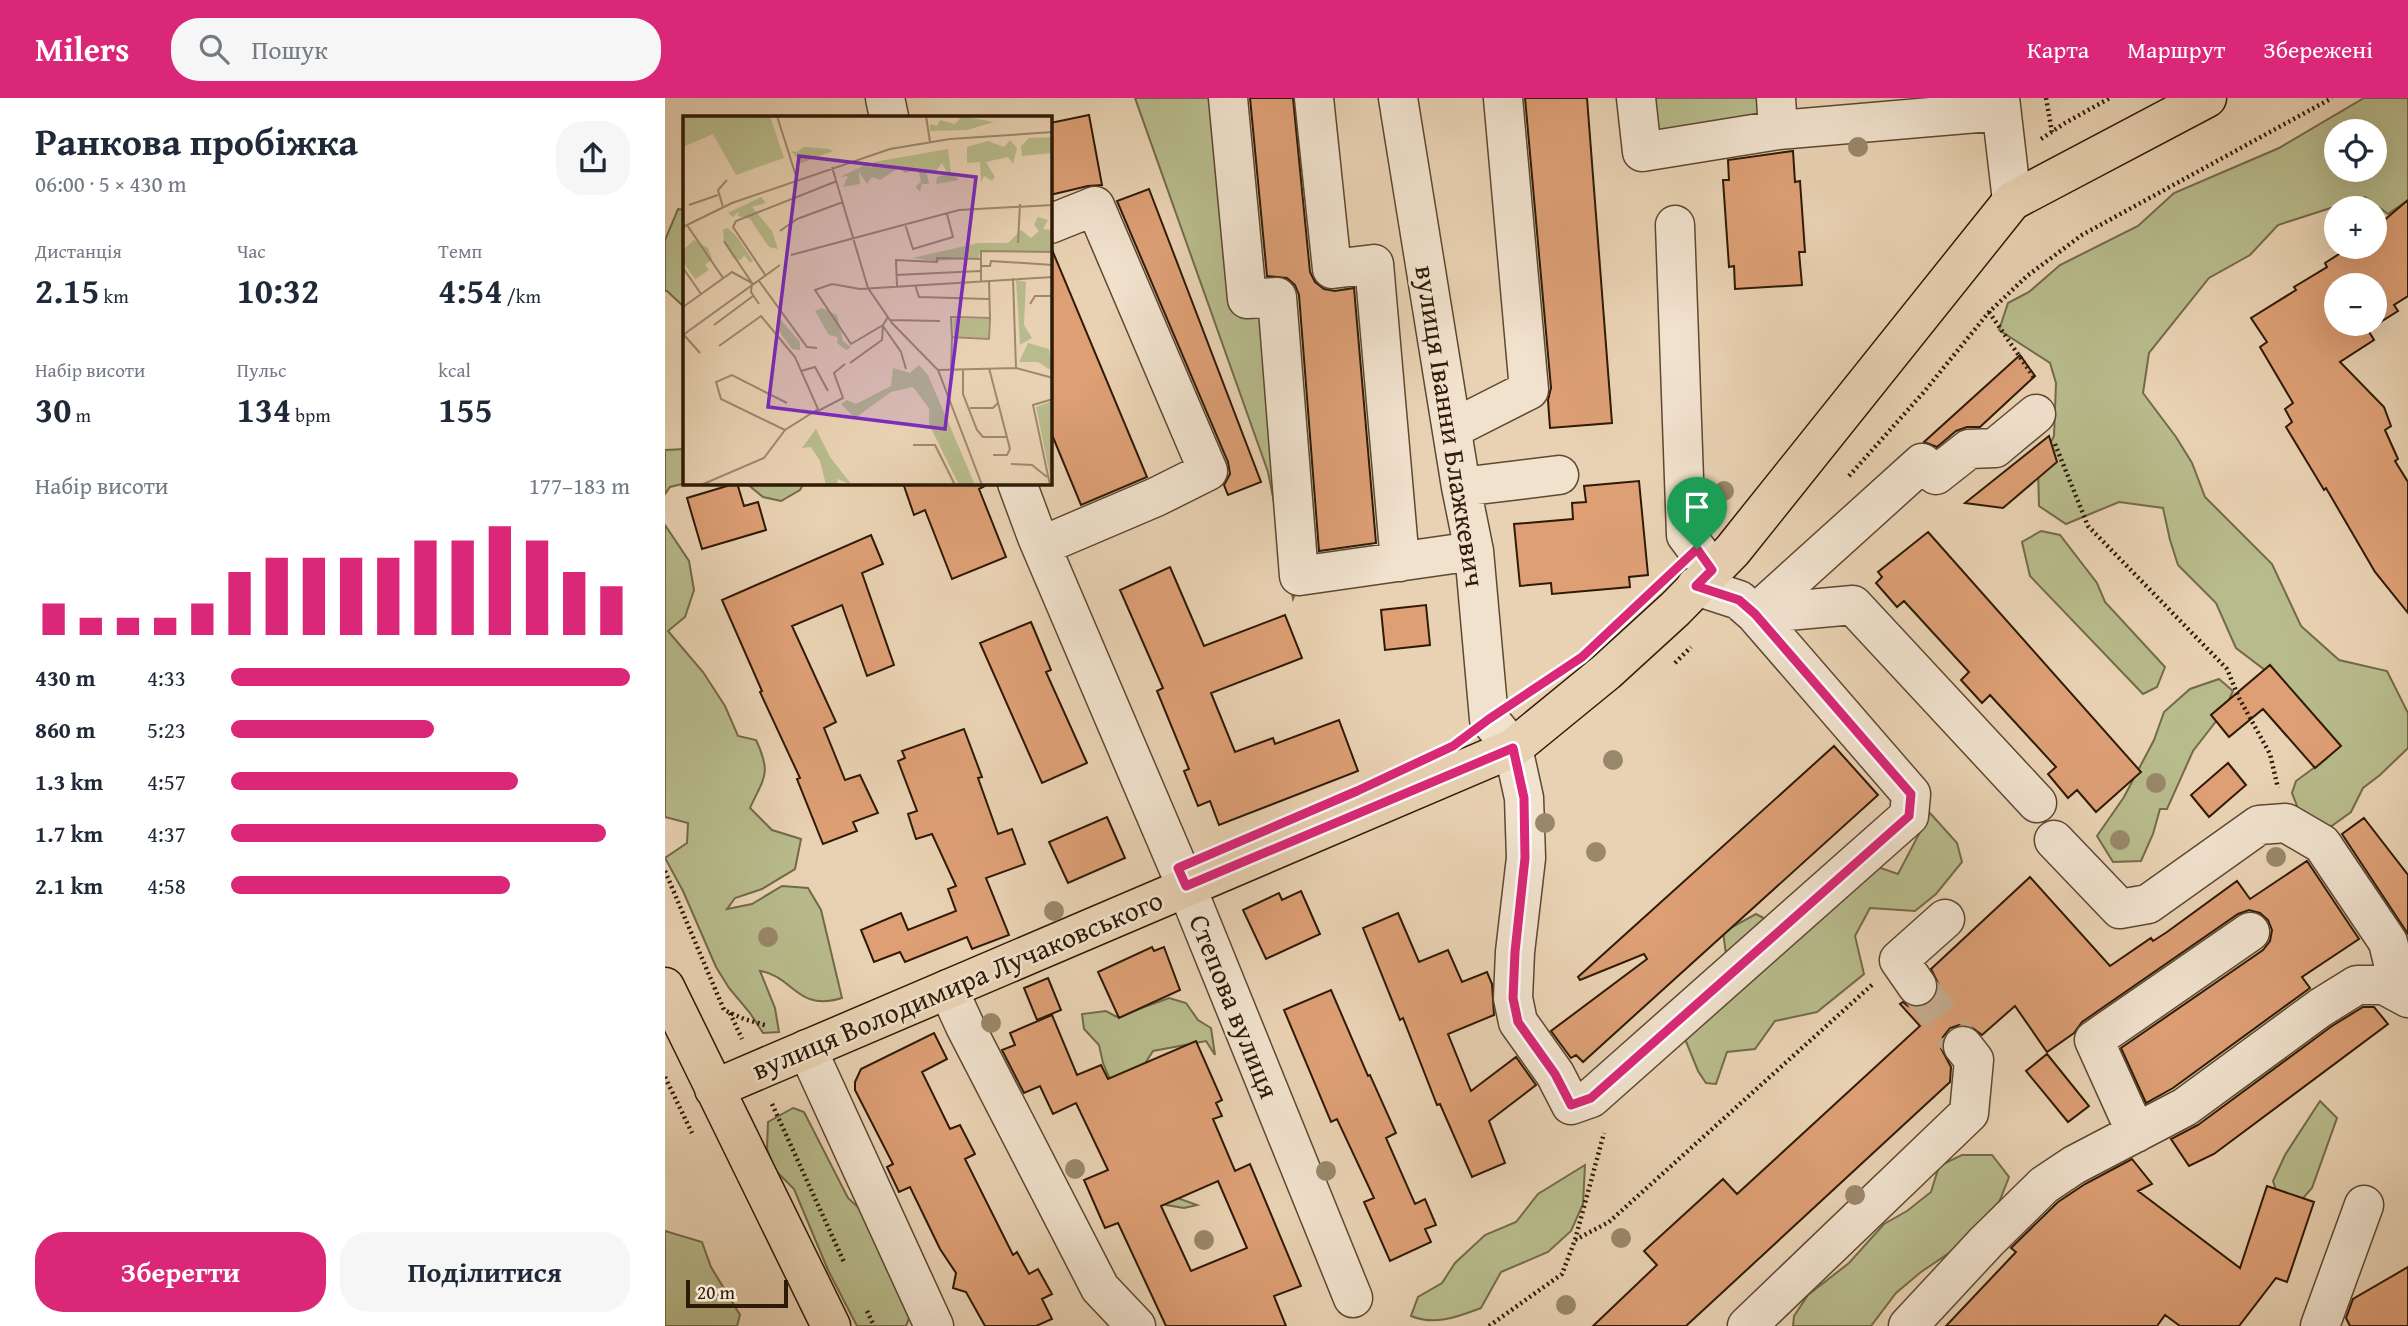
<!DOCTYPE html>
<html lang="uk">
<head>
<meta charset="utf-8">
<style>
  body { margin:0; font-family:"Gentium Book Plus",serif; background:#f6f6f7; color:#1f2937; height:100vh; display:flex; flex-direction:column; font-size:26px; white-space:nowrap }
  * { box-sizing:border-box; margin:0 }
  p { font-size:23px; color:#747a83 }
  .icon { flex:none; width:38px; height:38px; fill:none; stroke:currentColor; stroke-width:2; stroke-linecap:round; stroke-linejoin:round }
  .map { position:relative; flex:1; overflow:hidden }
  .side { display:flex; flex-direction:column; background:#fff; width:665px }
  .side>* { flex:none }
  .controls { position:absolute; left:1659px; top:21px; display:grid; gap:14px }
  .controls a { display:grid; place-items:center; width:63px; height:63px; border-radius:50%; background:#fff; box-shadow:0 7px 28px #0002; font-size:35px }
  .scale { position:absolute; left:21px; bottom:18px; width:102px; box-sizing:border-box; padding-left:7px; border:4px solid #2e1a06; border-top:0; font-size:19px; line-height:24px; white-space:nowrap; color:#2e1a06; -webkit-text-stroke:5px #f1e2ce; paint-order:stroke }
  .pin { position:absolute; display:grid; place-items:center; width:60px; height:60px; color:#fff; margin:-72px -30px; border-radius:50% 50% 50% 0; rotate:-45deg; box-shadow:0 0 7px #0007 }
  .pin .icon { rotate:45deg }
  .round { display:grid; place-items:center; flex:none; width:74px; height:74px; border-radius:28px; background:#f6f6f7 }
  .headline { display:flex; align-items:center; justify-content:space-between; height:119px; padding:0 35px }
  h1 { font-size:38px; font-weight:700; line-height:52px }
  .stats { display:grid; grid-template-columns:repeat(3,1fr); gap:10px; height:119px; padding:7px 35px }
  .stats div { display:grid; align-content:center }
  .stats b { font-size:35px; font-weight:700 }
  .stats small { font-size:19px; font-weight:400 }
  .stats p { font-size:19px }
  .chart { height:196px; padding:14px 35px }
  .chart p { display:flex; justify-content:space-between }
  .chart svg { width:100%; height:126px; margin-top:7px; stroke:#db2777; stroke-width:6 }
  .action { display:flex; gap:14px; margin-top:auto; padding:14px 35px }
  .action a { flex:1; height:80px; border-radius:28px; background:#db2777; color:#fff; font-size:28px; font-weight:700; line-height:80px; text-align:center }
  .action a+a { background:#f6f6f7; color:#1f2937 }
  ul { padding:0 35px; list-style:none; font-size:23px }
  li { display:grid; grid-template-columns:112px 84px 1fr; align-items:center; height:52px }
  li i { height:18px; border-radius:9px; background:#db2777 }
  header { display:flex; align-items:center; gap:42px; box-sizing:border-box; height:98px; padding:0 35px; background:#db2777; color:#fff }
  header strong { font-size:33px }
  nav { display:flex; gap:38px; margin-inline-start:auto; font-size:24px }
  .search { width:490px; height:63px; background:#f6f6f7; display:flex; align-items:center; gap:18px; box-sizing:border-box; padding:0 24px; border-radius:28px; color:#747a83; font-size:26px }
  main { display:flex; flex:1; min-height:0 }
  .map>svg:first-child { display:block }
  .green { fill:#b8bb8c; stroke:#736a49; stroke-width:2; fill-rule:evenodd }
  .building { fill:#de9f75; stroke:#2e1a06; stroke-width:2; fill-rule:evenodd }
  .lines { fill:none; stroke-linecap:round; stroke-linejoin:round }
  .minor-tunnel { stroke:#c4ad90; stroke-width:38; stroke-dasharray:38 19; stroke-linecap:butt }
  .minor-casing { stroke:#5d4831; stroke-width:41 }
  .major-casing { stroke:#2e1a06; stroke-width:41 }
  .path { stroke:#2e1a06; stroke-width:4.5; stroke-dasharray:2 3.5; stroke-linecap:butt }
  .minor { stroke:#f1e2ce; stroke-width:38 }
  .major { stroke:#e9d2b3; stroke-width:38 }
  .tree { fill:#99876a }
  .route-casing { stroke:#fff; stroke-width:14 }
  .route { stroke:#db2777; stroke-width:9 }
  .labels { text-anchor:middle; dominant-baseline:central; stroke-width:5; stroke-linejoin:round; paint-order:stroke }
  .street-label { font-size:28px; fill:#2e1a06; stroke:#f1e2ce }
  .inset-road { fill:none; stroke:#9e886e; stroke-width:2 }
  .view { fill:#7b2cbf; fill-opacity:0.15; stroke:#7b2cbf; stroke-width:3.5 }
  .inset-edge { fill:none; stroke:#2e1a06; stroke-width:3.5 }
</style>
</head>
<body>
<header>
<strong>Milers</strong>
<div class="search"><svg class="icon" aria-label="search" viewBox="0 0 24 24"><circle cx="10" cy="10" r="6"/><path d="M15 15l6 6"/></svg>Пошук</div>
<nav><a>Карта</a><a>Маршрут</a><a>Збережені</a></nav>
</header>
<main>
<section class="side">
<div class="headline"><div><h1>Ранкова пробіжка</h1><p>06:00 · 5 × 430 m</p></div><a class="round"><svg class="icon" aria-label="share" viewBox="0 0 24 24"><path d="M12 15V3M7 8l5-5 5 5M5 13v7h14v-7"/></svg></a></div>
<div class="stats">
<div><p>Дистанція</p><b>2.15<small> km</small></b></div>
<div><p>Час</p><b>10:32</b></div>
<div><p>Темп</p><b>4:54<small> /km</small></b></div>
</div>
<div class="stats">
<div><p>Набір висоти</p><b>30<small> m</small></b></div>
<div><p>Пульс</p><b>134<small> bpm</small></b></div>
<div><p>kcal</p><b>155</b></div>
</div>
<div class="chart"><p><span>Набір висоти</span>177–183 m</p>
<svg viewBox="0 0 160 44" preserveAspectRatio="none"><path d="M5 44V33M15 44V38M25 44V38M35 44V38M45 44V33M55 44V22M65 44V17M75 44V17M85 44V17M95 44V17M105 44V11M115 44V11M125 44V6M135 44V11M145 44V22M155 44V27"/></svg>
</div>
<ul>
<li><b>430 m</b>4:33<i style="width:100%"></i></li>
<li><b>860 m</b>5:23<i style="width:51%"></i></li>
<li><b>1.3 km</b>4:57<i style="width:72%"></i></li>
<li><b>1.7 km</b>4:37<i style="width:94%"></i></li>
<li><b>2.1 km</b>4:58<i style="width:70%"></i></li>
</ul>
<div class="action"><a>Зберегти</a><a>Поділитися</a></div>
</section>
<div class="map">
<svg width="1743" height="1228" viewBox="0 0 1743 1228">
  <rect width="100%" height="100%" fill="#e9d2b3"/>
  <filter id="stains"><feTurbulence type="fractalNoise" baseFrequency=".00286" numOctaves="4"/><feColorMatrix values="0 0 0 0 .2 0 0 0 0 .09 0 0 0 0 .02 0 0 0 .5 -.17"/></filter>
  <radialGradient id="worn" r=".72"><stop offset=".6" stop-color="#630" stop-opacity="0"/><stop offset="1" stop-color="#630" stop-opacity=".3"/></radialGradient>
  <path class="green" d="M470,0H557L604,203L631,494L628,501L603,374Z
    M981,0H1099L1100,21L985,39Z
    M1699,0H1743V102L1723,116L1700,99L1613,127L1585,157L1544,180L1484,255L1478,295L1511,339L1527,365L1540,399L1607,466L1636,528L1674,562L1722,573L1743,615V650L1715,677L1698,690L1686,714L1661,732L1636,718L1627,695L1631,683L1661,661L1647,631L1609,579L1571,550L1551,505L1513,467L1505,442L1498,410L1454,404L1401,426L1374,408L1373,370L1389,338L1391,285L1385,265L1334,232L1343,205L1364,194L1395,167L1473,128L1509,95L1614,50ZM1671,33H1710V72H1671Z
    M13,111L19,112V209L2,193H0V142Z
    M19,351V385H21L5,389L0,396V352Z
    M81,385H139L135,392L116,403L98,399Z
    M0,427L24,463L29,492L20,519L3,533L38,574L60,608L73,638L91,642C107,676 99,679 85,710L107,732L136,741L130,771L97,791L70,800L62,811L87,806L117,788L143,790L156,812L177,900C131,914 129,878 95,873L110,910L114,934L98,935L85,915L64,890L51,869L18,793L0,760L22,745L23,725L0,719Z
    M1376,433L1395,437L1432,485L1440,504L1500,569L1492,589L1478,596L1365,478L1357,444Z
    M1554,581L1568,593L1559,613L1528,653L1502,711H1495L1488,736L1476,763L1448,764L1432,738L1459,699L1489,642L1499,614L1525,591Z
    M1265,715L1292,745L1297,764L1271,796L1250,813L1205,810L1190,838L1199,876L1152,914L1110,923L1090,951L1062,954L1051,986L1041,985L1033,973L1020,941L1063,871L1058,834L1091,816L1123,833L1210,768L1233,776Z
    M504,900L521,905L533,922L546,930L550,957L541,943L488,953L474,975L499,1086L515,1101L532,1107L519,1110L501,1107L479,1083L446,984L438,965L434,947L419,931L417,916L441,913L452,919Z
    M1655,1003L1672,1020L1647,1090L1626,1114L1616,1107L1608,1083L1620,1057Z
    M128,1010L139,1014L183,1100L207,1122L246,1216L241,1228H192L163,1172L129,1091L110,1072L102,1051L103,1024Z
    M1297,1057H1327L1344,1079L1331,1112L1312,1136L1256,1174L1231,1195L1206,1228H1128L1129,1218L1143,1197L1184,1165L1219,1126L1242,1113L1266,1094L1274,1068Z
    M920,1067L918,1106L906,1133L883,1154L836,1174L816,1210C792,1219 770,1228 746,1218L753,1199L777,1185L790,1165L820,1137L851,1124L873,1096Z
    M0,1133L37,1144L46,1169L75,1217L72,1228H0Z"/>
  <path class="building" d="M585,0H628L645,174L650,184L659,191L670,193L689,190L711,445L654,453L634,197L630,187L622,180L602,178Z
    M860,0H922L947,325L885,330L883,302L886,290Z
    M424,17L437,87L423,88L385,97V25Z
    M1128,53L1130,84L1135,83L1140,154H1134L1137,187L1070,191L1069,168L1064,169L1058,82H1064L1063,62Z
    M484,91L596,384L563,397L559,387L565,376L563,364L452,103Z
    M1743,102V198L1729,207L1733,213L1703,232L1709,242L1675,264L1719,309L1726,328L1720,332L1733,361L1730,363L1743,384V515L1710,474L1661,390L1659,392L1621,329L1627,324L1620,311L1628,305L1595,249L1602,244L1586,220L1631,192L1629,189L1662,169L1660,165L1685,149H1710V130ZM1671,187H1710V226H1671Z
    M385,147L482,379L416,407L385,332Z
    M1355,257L1370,278L1315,329H1302L1291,333L1272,349L1259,344Z
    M1384,338L1392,364L1338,410L1300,405Z
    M974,383L983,477L964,479L965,489L887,496L886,485L855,488L849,426L908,421L907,405L921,404L919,388Z
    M72,385L79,408L93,404L101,432L37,451L22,400Z
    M238,385H325L314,391L341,459L287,481L260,412L249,417Z
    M1263,434L1476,674L1431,714L1412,692L1403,700L1383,676L1391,669L1325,597L1317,605L1296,582L1304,574L1239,503L1232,509L1211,485L1217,479L1213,474Z
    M206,437L218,466L197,475L229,567L202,578L177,507L127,528L171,624L159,630L180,682L195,677L213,715L188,724L192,733L158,746L132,681L135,680L95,594L97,593L57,502Z
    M505,469L539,548L620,517L637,560L546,595L570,654L608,640L610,646L674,622L693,673L554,727L545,703L533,708L519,673L524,671L492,593L498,590L455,492Z
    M761,507L765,547L720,552L716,512Z
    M366,524L386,572L381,574L422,665L377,685L315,545Z
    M1605,567L1676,648L1650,670L1598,611L1564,639L1546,617Z
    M299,631L317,679L313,680L333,736L347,731L360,766L321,780L344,837L307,851L302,839L240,864L235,854L209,864L196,832L236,815L243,832L291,813L283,791L291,788L267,736L251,741L243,716L252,713L233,663L240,660L237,653Z
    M1169,648L1213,697L918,964L911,957L906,960L886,933L982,861L979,856L915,882L913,879Z
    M1563,665L1581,687L1544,719L1526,697Z
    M442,719L460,760L403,785L384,744Z
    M1699,720L1743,777V836L1677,736Z
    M1642,763L1694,841L1637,879L1645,890L1508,990L1481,1005L1456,950L1598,852L1605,843L1607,832L1603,822L1595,815L1584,812L1573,816L1417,924L1409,935L1382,954L1350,908L1317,937L1305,928L1294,927L1285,930L1278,939L1276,950L1286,969L1285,984L1021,1228H928L992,1167L979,1153L1058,1081L1072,1096L1255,928L1235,906L1238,904L1243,908L1253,910L1265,906L1271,898L1274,887L1266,871L1365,779L1445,868L1486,840L1488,843L1502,834L1572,783L1585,801Z
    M636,793L655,836L601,861L578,812L614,795L617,802Z
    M733,815L754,864L783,852L797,884L822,874L827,886L829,917L783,936L806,993L851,959L871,987L824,1023L840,1065L807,1079L775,1006L772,1007L738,920L735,922L698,830Z
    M487,849L489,853L499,849L515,892L454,920L433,874Z
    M383,880L396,912L372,922L359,890Z
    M666,892L703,978L705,977L731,1035L721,1040L750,1106L760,1101L771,1127L760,1131L766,1144L725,1163L699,1104L709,1100L672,1021L666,1024L619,912Z
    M1698,909H1709L1723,926L1549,1056L1524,1068L1506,1041L1533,1027L1667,928Z
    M387,917L412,977L436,967L443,981L531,943L557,1002L551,1005L557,1018L548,1021L570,1073L585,1066L636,1188L609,1198L621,1228H501L453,1125L440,1130L419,1082L443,1072L411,1005L388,1016L375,988L359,995L337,952L350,947L345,935ZM553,1083L582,1150L526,1173L496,1108Z
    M269,935L282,961L257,974L285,1031L295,1027L310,1056L300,1061L348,1157L352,1154L364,1176L373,1171L387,1196L377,1201L387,1221L371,1228H320L301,1194L288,1190L291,1175L275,1151L245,1089L234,1094L222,1069L228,1066L190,992V984L196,971Z
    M1382,956L1424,1008L1403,1024L1361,973Z
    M1467,1061L1487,1086L1473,1093L1575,1170L1602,1088L1649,1104L1622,1184L1611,1180L1574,1228H1515L1500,1217L1492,1228H1281L1351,1154L1346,1150L1393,1104L1420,1086Z
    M1743,1169V1228H1685L1681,1220L1688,1201Z"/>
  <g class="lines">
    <path class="minor-tunnel" d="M1252,888L1298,948"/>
    <defs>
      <path id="minor" d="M220,0L224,19
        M563,0L582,201L612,199L634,478L809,453
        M649,0L667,171L709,166L735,464
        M733,0L796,389L809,453L824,621L848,650L859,700L861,760L850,854L848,900L853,924L890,976L906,1007L926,1000L1244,718L1246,696L1090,516L1074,502L1031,488
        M971,0L977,54L1113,32
        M1111,0L1113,32L1336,13
        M1335,0L1347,103
        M1010,127L1021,437L1047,472
        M787,331L864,292L838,0
        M352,385L372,439L521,788L688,1200
        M796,389L894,377
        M376,448L491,399L543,373L430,108L385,126
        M1090,516L1188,507L1372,705
        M1090,516L1257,365L1271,377L1304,351L1330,350L1371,316
        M1389,742L1455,811L1483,806L1594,727L1621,725L1657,746L1723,844L1735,895
        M1252,888L1234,862L1280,821
        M283,891L300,928L435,1190L471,1228
        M142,951L269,1228
        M1471,1035L1429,942L1585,834
        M1082,1228L1304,1015L1309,962L1298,948
        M1243,1228L1321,1144L1379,1087L1409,1067L1520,1009L1655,910L1692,887H1719L1743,900
        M1655,1228L1699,1107"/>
      <path id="major" d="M0,889L166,1228
        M49,991L848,650L941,574L1010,511L1067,453L1347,103L1542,0"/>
    </defs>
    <use href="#minor" class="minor-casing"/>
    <use href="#major" class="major-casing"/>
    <path class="path" d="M1381,0L1387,34
      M1376,41L1400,25L1445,0
      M1324,214L1370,281
      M1390,346L1423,428L1562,571L1574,600L1605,656L1613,690
      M1184,378L1258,295L1324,214L1362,178L1417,137L1667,0
      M1010,565L1026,549
      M0,773L59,912L79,921L103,928
      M65,915L77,941
      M0,979L27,1035
      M107,1006L179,1164
      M910,1142L944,1124L1209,885
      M202,1213L209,1228
      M824,1228L897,1176L910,1142L939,1035"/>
    <use href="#minor" class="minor"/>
    <use href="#major" class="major"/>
  </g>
  <g class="tree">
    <circle cx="1193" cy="49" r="10"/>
    <circle cx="1059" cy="393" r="10"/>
    <circle cx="948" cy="662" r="10"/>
    <circle cx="1491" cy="685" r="10"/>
    <circle cx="880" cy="725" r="10"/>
    <circle cx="1455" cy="742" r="10"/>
    <circle cx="931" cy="754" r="10"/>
    <circle cx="1611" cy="759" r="10"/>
    <circle cx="389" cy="813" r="10"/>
    <circle cx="103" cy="839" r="10"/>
    <circle cx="326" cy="925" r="10"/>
    <circle cx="410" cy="1071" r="10"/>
    <circle cx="661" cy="1073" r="10"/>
    <circle cx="1190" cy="1097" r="10"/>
    <circle cx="956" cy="1140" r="10"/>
    <circle cx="539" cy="1142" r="10"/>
    <circle cx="901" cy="1207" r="10"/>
  </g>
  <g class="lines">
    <defs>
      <path id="route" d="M1032,451L1047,472L1031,488L1074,502L1090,516L1246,696L1244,718L926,1000L906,1007L890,976L853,924L848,900L850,854L860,760L859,700L848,650L521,788L513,770L692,693L788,648L824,621L917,559Z"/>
    </defs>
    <use href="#route" class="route-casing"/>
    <use href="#route" class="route"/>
  </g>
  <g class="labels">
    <g class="street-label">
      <text transform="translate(786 328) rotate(81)">вулиця Іванни Блажкевич</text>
      <text transform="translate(292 886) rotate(-23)">вулиця Володимира Лучаковського</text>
      <text transform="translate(570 908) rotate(68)">Степова вулиця</text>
    </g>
  </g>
  <g transform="translate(18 18)">
    <rect width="369" height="369" fill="#e9d2b3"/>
    <path d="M0,0H87L101,42L53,59L30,18L0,31ZM279,0L311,6L284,14L247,15V8L254,10L257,4L272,8ZM369,21V37L339,40L338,30L346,22ZM327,24L334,32L330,48L325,41L303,46L312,61L309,65L301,60L298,66L297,46L284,47V31L305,25L321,31ZM121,31L146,33L150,35L113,49L115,43L108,35L114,36ZM265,33L268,57L276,64L253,68L254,61L265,58L259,47L253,55L243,54L246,68H239L237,76L233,71L238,65L235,53L222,57L216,52L197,64L189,61L184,68L176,56L177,68L160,71L165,60L157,61L184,48L188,52L191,46ZM78,81L83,87L69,91L89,115L95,133L86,131L67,103L55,100L56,95L50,101L45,97ZM355,101L365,104L360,113L369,114V135H297L296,142L253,145L229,142L295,127H325L338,114L348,122L356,115L351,109ZM45,112L55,122L70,145L67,147L61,139L58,144L50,142L41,127L40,113ZM11,124L25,132L29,143L22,149L26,154L12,163L0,146V134ZM333,164L343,166L341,209L349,222L337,229ZM139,192L154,199L160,225L168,231L163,234L154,227L155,221L146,219L141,211L132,195ZM96,202L117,226V234L109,233L93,211ZM270,203H306L305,222L271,220ZM345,227L366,233L369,255L355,246H336ZM236,249L245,259L292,369H276L246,308V292L230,271L208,276L172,302L158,288L164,284L173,288L208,270L210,252L227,257ZM369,285V369L353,291ZM133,313L147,341L169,369L155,363L154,369H143L137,345L128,331L119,332Z" fill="#b8bb8c"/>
    <path class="inset-road" d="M94,0L114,63M243,0L247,26M149,51L185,172L209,207L255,254L299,369M6,89L35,79M40,91L35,74L44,64M222,108L230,133L270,121L264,98M4,109L40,162M0,111L49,87L207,33L267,23L370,16M97,115L114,103L160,86M41,125L69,167L68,176L76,188M335,127L337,88M108,139L276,94L370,89M298,143V135L370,136M297,150H307L308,145L370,149M0,152L18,178M213,159L297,155M83,160L50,111L53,105L154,65M330,162L333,252M76,165L124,231L134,232M232,169L236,181L306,183M214,170L213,144L254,146V142L298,143V166M347,188L352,180H370M0,191L49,156L69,167M205,201L200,209L168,228L132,174L149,168L177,173L370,161M207,204L257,205M31,209L70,180M200,210L218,236L223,253M0,219L97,149M1,219L17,237M269,221L268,201L307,202L306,165M167,247L199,224L200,209M306,252L327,333L324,339H310M255,254L333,252L370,262M268,254L269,221L306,223L307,202M280,254V278L294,314L300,321H324M118,255L132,251L145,275M287,292H310L315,287M133,296L160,282L151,257L162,248M102,314L38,283L33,266L49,259L104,287M230,329H252L272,369M328,348L349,349L364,361M18,369L81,342L102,314L135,293L112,241L78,200L36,230M367,369L350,289L370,283"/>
    <path class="view" d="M116,40L293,61L262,313L85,291Z"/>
    <rect width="369" height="369" class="inset-edge"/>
  </g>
  <rect width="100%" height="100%" filter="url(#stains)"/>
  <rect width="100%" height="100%" fill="url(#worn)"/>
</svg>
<div class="controls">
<a><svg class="icon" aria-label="locate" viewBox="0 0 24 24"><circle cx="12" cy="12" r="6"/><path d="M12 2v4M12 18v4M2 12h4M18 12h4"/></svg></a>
<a>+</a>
<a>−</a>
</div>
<div class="scale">20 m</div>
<div class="pin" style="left:1032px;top:451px;background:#1e9e55"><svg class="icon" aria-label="arrive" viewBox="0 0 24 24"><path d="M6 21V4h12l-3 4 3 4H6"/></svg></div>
</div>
</main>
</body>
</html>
